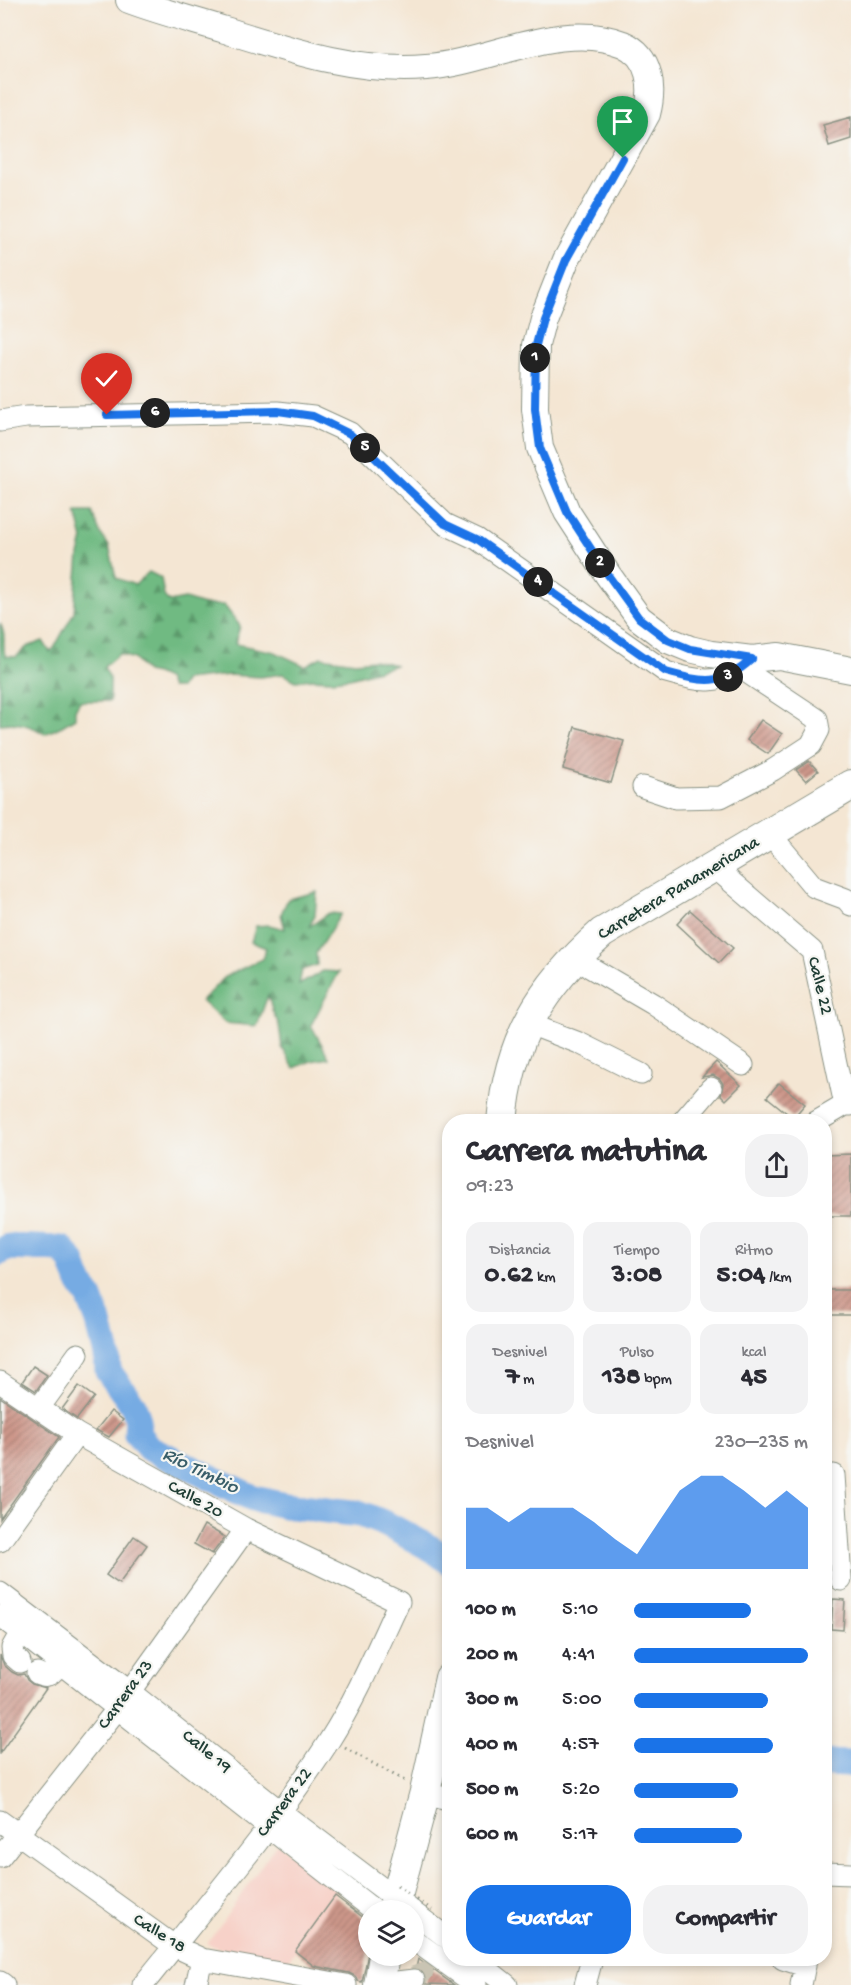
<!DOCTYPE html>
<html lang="es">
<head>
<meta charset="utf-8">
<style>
  body { margin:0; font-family:"Gochi Hand",sans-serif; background:#f2f2f3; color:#2b2b33; height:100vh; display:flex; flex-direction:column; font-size:22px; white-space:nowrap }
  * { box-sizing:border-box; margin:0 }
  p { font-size:20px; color:#7c7c81 }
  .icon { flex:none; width:33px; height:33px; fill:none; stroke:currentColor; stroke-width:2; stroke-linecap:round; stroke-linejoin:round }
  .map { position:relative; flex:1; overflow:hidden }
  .side { position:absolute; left:442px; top:1114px; width:390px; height:852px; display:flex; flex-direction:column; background:#fff; border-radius:24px; box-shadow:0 3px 9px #0003 }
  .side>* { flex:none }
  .fabs { position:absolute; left:358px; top:1900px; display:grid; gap:12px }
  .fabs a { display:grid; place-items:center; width:66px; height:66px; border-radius:50%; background:#fff; box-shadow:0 3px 9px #0003; font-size:30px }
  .pin { position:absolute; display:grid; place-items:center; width:51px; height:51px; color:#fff; margin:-62px -26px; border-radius:50% 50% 50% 0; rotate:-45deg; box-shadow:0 0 6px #0007 }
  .pin .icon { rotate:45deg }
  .km { position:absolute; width:30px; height:30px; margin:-15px; border-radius:50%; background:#222; color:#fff; font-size:16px; line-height:30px; text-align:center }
  .round { display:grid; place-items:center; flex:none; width:63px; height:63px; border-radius:24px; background:#f2f2f3 }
  .overview { display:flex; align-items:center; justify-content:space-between; height:102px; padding:0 24px }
  h1 { font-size:33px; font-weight:700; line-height:45px }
  .stats { display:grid; grid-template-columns:repeat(3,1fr); gap:9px; height:102px; padding:6px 24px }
  .stats div { display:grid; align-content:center; border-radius:15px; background:#f2f2f3; text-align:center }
  .stats b { font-size:26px; font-weight:700 }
  .stats small { font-size:16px; font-weight:400 }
  .stats p { font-size:16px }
  .chart { height:168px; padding:12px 24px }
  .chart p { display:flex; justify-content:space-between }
  .chart svg { width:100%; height:108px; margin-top:6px; fill:#1a73e8; opacity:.7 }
  .button { display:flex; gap:12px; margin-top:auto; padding:12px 24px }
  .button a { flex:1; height:69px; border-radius:24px; background:#1a73e8; color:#fff; font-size:24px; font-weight:700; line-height:69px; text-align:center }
  .button a+a { background:#f2f2f3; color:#2b2b33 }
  ul { padding:0 24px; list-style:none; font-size:20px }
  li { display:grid; grid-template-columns:96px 72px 1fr; align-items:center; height:45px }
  li i { height:15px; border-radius:8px; background:#1a73e8 }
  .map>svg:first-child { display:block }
  .built { fill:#f7d1c8 }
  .forest { fill:url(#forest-firs); stroke:#477c5b; stroke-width:1.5 }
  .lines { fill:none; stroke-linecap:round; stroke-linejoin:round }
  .river { stroke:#76abe3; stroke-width:27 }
  .building { fill:url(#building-hatch) }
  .minor-tunnel { stroke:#c9c4b3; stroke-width:21; stroke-dasharray:21 10; stroke-linecap:butt }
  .minor-casing { stroke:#8a9284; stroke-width:23 }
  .major-casing { stroke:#8a9284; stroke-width:28 }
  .highway-casing { stroke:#8a9284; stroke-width:32 }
  .path { stroke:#8a9284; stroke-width:3; stroke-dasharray:1.5 4.5; stroke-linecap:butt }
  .minor { stroke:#fff; stroke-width:21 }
  .major { stroke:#fff; stroke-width:26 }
  .highway { stroke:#fff; stroke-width:30 }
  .path-bridge { stroke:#8a9284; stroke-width:3; stroke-dasharray:1.5 4.5; stroke-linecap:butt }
  .route-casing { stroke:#fff; stroke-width:12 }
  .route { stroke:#1a73e8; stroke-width:8 }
  .labels { text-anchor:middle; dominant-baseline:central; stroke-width:4.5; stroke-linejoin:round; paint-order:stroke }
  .street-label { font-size:18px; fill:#1f3d34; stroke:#f6f6f2 }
  .water-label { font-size:20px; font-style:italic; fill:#395e69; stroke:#f6f6f2 }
</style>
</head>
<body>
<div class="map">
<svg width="851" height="1985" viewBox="0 0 851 1985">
  <defs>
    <pattern id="forest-firs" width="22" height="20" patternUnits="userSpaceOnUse" patternTransform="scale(1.5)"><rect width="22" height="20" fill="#6fba82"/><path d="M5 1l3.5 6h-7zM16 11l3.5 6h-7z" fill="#5b986b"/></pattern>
    <pattern id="building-hatch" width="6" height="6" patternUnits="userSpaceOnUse" patternTransform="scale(1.5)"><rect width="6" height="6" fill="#cd978a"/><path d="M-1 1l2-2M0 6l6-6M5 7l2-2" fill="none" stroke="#a67c72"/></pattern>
  </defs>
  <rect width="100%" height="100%" fill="#f6f6f2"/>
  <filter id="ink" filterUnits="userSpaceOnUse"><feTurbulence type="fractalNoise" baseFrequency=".0167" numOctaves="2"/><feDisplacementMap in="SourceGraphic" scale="12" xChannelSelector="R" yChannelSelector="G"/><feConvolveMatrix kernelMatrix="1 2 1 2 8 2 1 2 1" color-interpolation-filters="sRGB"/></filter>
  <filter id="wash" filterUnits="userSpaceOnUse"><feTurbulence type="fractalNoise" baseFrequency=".008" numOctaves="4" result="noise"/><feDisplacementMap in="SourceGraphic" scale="24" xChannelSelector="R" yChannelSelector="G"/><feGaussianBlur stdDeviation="1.35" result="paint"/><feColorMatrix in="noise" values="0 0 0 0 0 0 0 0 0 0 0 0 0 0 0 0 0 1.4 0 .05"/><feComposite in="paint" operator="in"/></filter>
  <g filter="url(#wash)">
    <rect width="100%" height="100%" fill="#f4e6d3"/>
    <path class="built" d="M277,1843L338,1891L282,1969L207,1944Z"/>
    <path class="forest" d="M76,512H92L100,533L109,546L116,578L135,585L149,572L161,578L164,596L169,602L185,599L204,605H224L240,626L235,644L275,652L305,666L321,657L355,662L374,660L396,665L350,678L331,680L311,679L296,681L283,674L260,677L229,675L185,680L180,688H171L167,679L156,674L146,672L134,659L119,654L104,667L110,679V701H80L75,710V718L62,726L45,734C29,724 18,722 0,724V623C7,637 2,642 5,656L16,657L27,647L43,641L50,652L54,648L74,612L79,555L83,539Z
      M317,892L315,915L309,927L329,913L341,914L316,953L317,965L302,970L299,985L323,971L339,972L311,1025L329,1058L311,1061L294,1068L282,1047L279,1025L272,1010L268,995L257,1026L225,1023L201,1001L226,976L262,959L266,948L251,942L256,926L269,925L285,929L281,914L288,899Z"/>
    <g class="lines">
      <path class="river" d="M0,1252L9,1247L62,1249L72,1261L79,1281L89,1296L98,1319L107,1355L108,1371L133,1405L138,1420L137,1434L149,1448L253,1498L285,1505L361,1514L386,1524L434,1550L450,1562
        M825,1763L851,1764"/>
    </g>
    <g id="blocks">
      <path class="building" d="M851,117V139L829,146L823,125Z
        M761,720L782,734L768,754L747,740Z
        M575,727L624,741L611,783L563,769Z
        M809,761L818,771L806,781L796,770Z
        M690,910L733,948L719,963L677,924Z
        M716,1062L741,1085L726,1100L721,1095L723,1084L720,1079L713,1075L702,1077Z
        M779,1083L805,1104L793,1118L767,1097Z
        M851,1154V1216H825V1155Z
        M825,1290H851V1315H825Z
        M33,1366L47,1375L36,1391L22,1382Z
        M79,1386L94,1397L77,1419L62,1409Z
        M0,1397L59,1437L0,1519Z
        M111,1411L123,1420L109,1437L96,1430Z
        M204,1525L225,1537L212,1554L194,1544Z
        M134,1536L147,1545L119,1584L106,1575Z
        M833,1599L845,1600L843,1630L831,1629Z
        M0,1655L4,1665L12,1672L18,1675L24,1674L27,1680L32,1684L46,1688L0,1753Z
        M335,1896L369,1922V1949L362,1982L358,1981L355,1976L349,1973L314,1966L295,1951Z
        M418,1959L454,1985L426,1984L425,1973L416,1968Z"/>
    </g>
  </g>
  <g filter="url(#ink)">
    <use href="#blocks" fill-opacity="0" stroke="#8a9284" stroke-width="1.5"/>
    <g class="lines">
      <path class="minor-tunnel" d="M414,1980L423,1972L418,1958"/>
      <defs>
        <path id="minor" d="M0,421L26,417L278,412L313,416L350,433L445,524L477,539L666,672C702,682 722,687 752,659
          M643,787L676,798L721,797L773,770L811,745L819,730L817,719L742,669
          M770,834L814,887L846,899L851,905
          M713,866L812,951L845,1105
          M574,958L653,1004L743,1065
          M527,1023L579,1043L641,1074
          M682,1122L711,1088
          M816,1122L845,1105H851
          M0,1382L77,1434L246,1529L399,1602C377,1649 357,1697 329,1741C274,1827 207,1905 143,1985
          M39,1408L78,1354
          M834,1475L841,1580
          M0,1541L77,1434
          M0,1593L129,1691L281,1812L412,1911
          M0,1616L375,1911
          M20,1662L13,1656L12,1648L21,1632
          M37,1673C49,1679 53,1673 60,1663
          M425,1792L450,1800
          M0,1821L174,1946L202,1959L346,1985
          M0,1857L118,1708L246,1529
          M825,1873L851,1874
          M414,1913L450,1940
          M414,1940L476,1985
          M474,1959L507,1985
          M783,1959L805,1966
          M0,1982L4,1985
          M379,1984L414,1980
          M196,1985L202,1959
          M585,1985L592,1959
          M801,1985L806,1959"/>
        <path id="major" d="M129,0C161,12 193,20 225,30C290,50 357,73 426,67C488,63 562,19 623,44C651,56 654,88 647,114L566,260L543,318L536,345L535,409L540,448L567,512L608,575L639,618L668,640L690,649L711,654L752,659L779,656L851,670"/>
        <path id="highway" d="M502,1122C509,1039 541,987 602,933L851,785
          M393,1911L425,1792L450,1678
          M379,1985L384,1956"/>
      </defs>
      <use href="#minor" class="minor-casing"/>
      <use href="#major" class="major-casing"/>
      <use href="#highway" class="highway-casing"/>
      <path class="path" d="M345,1748L405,1781"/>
      <use href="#minor" class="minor"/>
      <use href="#major" class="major"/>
      <use href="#highway" class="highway"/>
      <path class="path-bridge" d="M397,1886L432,1910"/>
    </g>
  </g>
  <g class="lines" filter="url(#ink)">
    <defs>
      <path id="route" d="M107,415L278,411L313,416L350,434L445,524L477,539L666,672C702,682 722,687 752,659L690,649L668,640L639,618L608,575L567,512L540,448L535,409L536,345L543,318L566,260L623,158"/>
    </defs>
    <use href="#route" class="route-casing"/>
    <use href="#route" class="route"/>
  </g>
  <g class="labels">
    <g class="street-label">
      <text transform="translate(679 889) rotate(-31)">Carretera Panamericana</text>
      <text transform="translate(819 986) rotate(76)">Calle 22</text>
      <text transform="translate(195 1500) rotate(29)">Calle 20</text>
      <text transform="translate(126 1695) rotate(-54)">Carrera 23</text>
      <text transform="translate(206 1752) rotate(39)">Calle 19</text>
      <text transform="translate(285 1803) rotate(-54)">Carrera 22</text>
      <text transform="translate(159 1934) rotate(32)">Calle 18</text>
    </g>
    <g class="water-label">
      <text transform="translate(200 1472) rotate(26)">Río Timbio</text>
    </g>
  </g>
</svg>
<div class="fabs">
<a><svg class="icon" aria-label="layers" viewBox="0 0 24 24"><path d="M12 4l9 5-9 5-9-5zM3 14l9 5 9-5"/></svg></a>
</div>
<div class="pin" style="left:623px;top:158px;background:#1e9e55"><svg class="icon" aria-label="arrive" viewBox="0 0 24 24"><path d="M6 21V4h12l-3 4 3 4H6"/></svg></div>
<div class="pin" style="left:107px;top:415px;background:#d93025"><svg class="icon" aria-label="check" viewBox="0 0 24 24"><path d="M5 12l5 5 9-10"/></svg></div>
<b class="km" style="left:535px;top:358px">1</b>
<b class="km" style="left:600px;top:563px">2</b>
<b class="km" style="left:728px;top:677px">3</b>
<b class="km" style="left:538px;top:582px">4</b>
<b class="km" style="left:365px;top:448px">5</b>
<b class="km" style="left:155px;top:413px">6</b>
<section class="side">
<div class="overview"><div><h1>Carrera matutina</h1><p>09:23</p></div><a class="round"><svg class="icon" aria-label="share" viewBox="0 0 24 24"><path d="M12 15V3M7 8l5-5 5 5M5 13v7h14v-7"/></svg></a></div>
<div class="stats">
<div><p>Distancia</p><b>0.62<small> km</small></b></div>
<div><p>Tiempo</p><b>3:08</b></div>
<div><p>Ritmo</p><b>5:04<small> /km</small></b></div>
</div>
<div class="stats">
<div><p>Desnivel</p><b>7<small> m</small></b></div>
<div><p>Pulso</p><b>138<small> bpm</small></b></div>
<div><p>kcal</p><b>45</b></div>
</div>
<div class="chart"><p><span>Desnivel</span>230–235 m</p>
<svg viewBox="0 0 160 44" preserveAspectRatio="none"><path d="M0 44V19L10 19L20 25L30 19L40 19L50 19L60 25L70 32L80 38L90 25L100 12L110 6L120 6L130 12L140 19L150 12L160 19V44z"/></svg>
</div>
<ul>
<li><b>100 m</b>5:10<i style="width:67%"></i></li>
<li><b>200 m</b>4:41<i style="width:100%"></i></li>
<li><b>300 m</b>5:00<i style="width:77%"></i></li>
<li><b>400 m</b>4:57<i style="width:80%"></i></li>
<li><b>500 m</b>5:20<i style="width:60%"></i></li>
<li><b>600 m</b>5:17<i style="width:62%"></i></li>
</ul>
<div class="button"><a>Guardar</a><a>Compartir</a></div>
</section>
</div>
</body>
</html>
